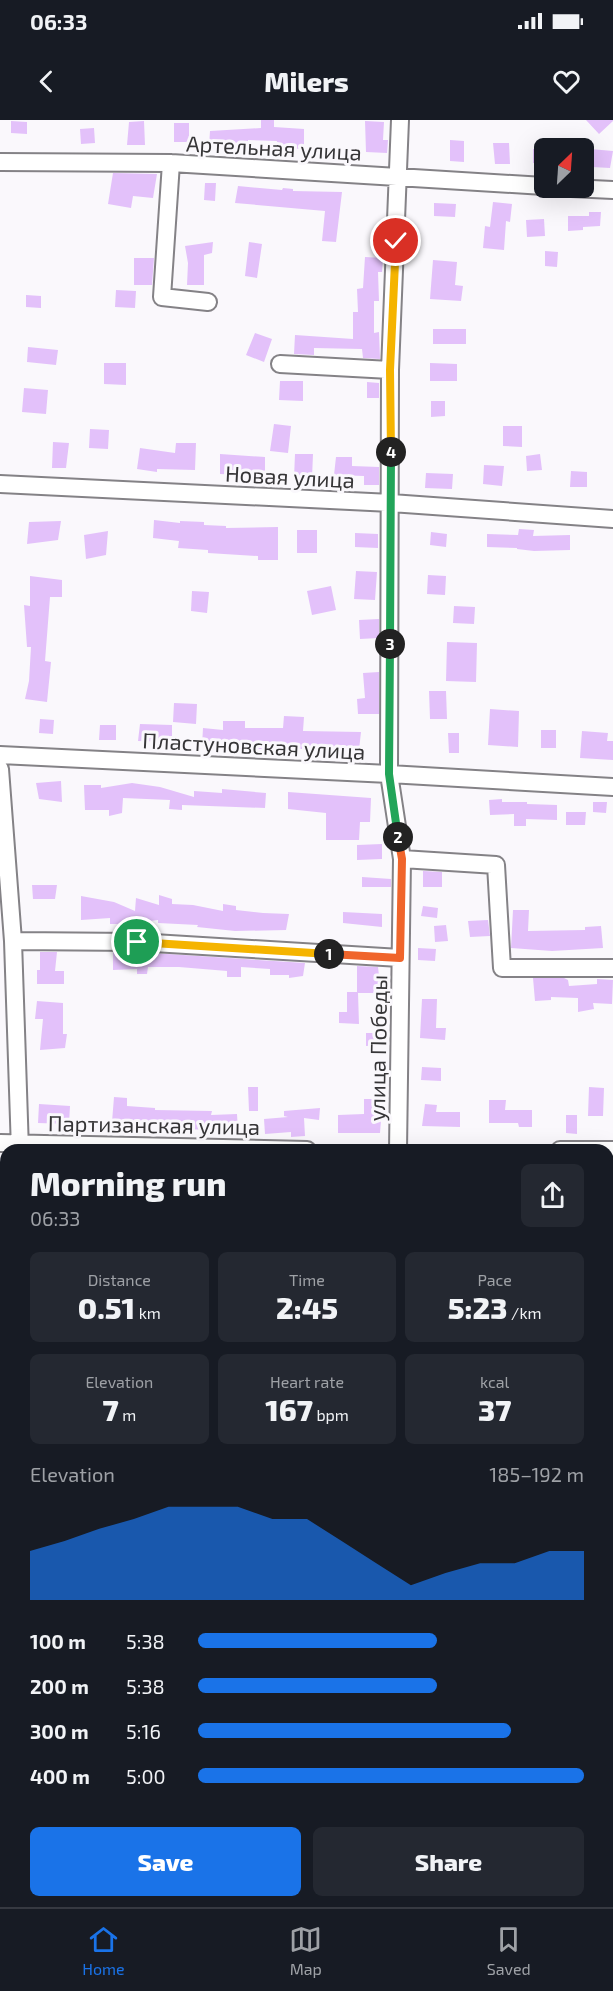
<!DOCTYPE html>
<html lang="en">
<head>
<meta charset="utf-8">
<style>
  body { margin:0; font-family:"Exo 2",sans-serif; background:#242831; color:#f1f3f6; height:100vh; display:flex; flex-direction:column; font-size:22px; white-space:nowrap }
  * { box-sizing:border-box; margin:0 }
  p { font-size:20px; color:#9ea1a6 }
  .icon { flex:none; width:33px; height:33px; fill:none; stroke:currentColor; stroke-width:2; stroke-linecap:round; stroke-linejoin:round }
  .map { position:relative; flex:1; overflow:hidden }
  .panel { position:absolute; left:0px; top:1024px; width:614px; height:764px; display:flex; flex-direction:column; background:#171b24; border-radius:18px 18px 0 0; box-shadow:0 6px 24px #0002 }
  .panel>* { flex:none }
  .needle { width:39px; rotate:25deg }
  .controls { position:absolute; left:534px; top:18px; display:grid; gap:12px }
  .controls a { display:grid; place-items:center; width:60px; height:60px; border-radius:9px; background:#171b24; box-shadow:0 6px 24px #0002; font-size:30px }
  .pin { position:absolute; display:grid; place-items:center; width:51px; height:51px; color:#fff; margin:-26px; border:3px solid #fff; border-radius:50%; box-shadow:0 2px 6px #0007 }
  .km { position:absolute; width:30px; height:30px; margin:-15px; border-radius:50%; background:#222; color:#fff; font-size:16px; line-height:30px; text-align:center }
  .round { display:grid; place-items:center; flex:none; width:63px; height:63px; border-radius:9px; background:#242831 }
  .head { display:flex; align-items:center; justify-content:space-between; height:102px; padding:0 30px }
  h1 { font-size:33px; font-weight:800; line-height:45px }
  .metrics { display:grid; grid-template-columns:repeat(3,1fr); gap:9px; height:102px; padding:6px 30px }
  .metrics div { display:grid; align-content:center; border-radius:9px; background:#242831; text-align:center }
  .metrics b { font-size:30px; font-weight:800 }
  .metrics small { font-size:16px; font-weight:400 }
  .metrics p { font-size:16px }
  .chart { height:168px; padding:12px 30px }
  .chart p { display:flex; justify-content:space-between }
  .chart svg { width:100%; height:108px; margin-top:6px; fill:#1a73e8; opacity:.7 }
  .button { display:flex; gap:12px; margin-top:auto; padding:12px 30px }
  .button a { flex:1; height:69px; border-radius:9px; background:#1a73e8; color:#fff; font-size:24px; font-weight:800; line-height:69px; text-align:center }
  .button a+a { background:#242831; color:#f1f3f6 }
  ul { padding:0 30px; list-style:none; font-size:20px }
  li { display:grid; grid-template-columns:96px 72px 1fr; align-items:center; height:45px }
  li i { height:15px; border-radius:8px; background:#1a73e8 }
  .status { display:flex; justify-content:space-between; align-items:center; height:42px; padding:0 30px; background:#171b24; direction:ltr }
  .status svg { height:16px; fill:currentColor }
  header { display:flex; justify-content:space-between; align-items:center; height:78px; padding:0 30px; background:#171b24; font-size:27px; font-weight:800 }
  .tabs { display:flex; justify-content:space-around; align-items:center; height:84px; border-top:2px solid #363941; background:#171b24; font-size:16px; color:#9ea1a6 }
  .tabs a { display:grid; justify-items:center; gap:3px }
  .tabs .selected { color:#1a73e8 }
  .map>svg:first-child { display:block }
  .building { fill:#e3c1fa }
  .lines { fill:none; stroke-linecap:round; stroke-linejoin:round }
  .minor-casing { stroke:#848286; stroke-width:20 }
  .minor { stroke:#fff; stroke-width:16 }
  .split-1-casing { stroke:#fff; stroke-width:12 }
  .split-2-casing { stroke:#fff; stroke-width:12 }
  .split-3-casing { stroke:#fff; stroke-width:12 }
  .split-4-casing { stroke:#fff; stroke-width:12 }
  .split-5-casing { stroke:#fff; stroke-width:12 }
  .split-1 { stroke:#f5b400; stroke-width:8 }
  .split-2 { stroke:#f0652b; stroke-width:8 }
  .split-3 { stroke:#22a559; stroke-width:8 }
  .split-4 { stroke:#22a559; stroke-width:8 }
  .split-5 { stroke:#f5b400; stroke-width:8 }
  .labels { text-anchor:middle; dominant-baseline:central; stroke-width:6; stroke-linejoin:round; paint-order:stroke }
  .street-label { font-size:22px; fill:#363537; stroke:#faf8fc }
</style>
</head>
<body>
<div class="status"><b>06:33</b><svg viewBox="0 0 49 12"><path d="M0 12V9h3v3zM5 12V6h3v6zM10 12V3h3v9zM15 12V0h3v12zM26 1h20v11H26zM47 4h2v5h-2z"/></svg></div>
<header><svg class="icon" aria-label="back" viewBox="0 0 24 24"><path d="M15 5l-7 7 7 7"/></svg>Milers<svg class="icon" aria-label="heart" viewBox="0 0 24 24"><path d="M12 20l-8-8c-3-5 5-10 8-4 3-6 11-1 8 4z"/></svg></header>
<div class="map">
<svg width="613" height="1787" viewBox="0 0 613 1787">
  <rect width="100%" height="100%" fill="#faf8fc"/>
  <path class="building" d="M261,0H274V7L304,9V29L276,28L277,21L248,20V27L209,26L210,11L261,8Z
    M586,0H613V1L599,14Z
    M11,1L27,2V14L11,13Z
    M144,1L145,25H127L129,2Z
    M365,1L384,2L383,20H388L387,33L366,32Z
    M174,3H189V22H174Z
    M94,8L95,23L81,24L80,9Z
    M450,20L464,21V42L450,41Z
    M493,23H509L510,44H495Z
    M533,29L544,30V44L533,43Z
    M590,29L613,31L610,48L592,47Z
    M113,53L157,54L153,78L133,76L131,88L108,84Z
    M205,63H216L215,81L204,80Z
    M238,66L282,70L283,68L293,69V71L342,72L336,122L322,121L325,91L235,83Z
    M493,82L512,84L510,102L506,101L504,130L483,128L485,106L490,107Z
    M434,83L456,84L455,97L434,96Z
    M589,92H601L600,106L583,107V110L568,111V96H589Z
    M544,99L545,116L527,117L526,100Z
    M213,122L212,133L204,135V165H187L188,143L185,126Z
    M249,122L262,124L257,158L245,156Z
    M545,131L558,132L557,147L545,146Z
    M365,137L383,138L382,152H378L379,181H374V213L379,212L380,239L363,238L362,229L314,228V235L294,234L295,215L353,219V192H358L357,169L363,168Z
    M134,138H154L152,165H134Z
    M433,140L457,142L455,165L463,166L461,181L430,179Z
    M116,170L136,171L135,188L115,187Z
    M26,175L41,176V188L26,187Z
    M433,209H466V224H433Z
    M255,213L272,219L264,242L246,235Z
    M28,227L58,230L56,245L27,242Z
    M104,243H126V265L104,264Z
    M430,243L457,244V261H430Z
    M280,261H303V281L279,280Z
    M367,262L379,263V278H367Z
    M24,268L48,270L46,294L22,292Z
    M431,281H445V296L431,297Z
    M274,304L291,306L288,333L270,331Z
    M503,306H522V327L503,326Z
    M90,309L109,310L108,329L89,328Z
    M53,322L69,323L66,348H52Z
    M176,323H196L195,350L157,349V352L137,349L140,328L175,333Z
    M220,334L265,337V356L220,354Z
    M295,334H313L312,358H294Z
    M540,334L542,350L527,351L526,336Z
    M336,337H352V346L379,347V365H364V356L334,355Z
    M484,345L504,346L502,366L483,364Z
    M571,351L587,352V367H570Z
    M426,353L453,354L452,369L425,368Z
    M154,400L180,403V401L204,402V405L226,406V408L278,407V440H258V436L208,433V430L178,428L179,421L153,418Z
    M61,401L58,420L27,424L29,402Z
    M519,409L534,410L533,416L570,415V430L534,431L517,429V428L487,427V414L518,415Z
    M297,410H317V433H297Z
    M108,411L106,435L86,439L84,415Z
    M431,412L447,414L446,427L430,425Z
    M355,413L378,414V428L355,427Z
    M356,451L377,452L375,480L354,479Z
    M428,455L446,456L445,475L427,474Z
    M30,456L62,460V477H50L45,541L51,542L47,582L25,579L29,561L31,527H27L24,485L30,486Z
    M331,466L336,490L312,495L307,471Z
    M192,471L209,472L207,493L191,491Z
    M454,486L475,487L474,504L453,503Z
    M379,499V518L360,519L359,500Z
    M447,522L477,523L476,562L446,561Z
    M379,552V594H358L357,579L365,578L363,553Z
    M429,571H446L447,599H430Z
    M174,583L197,584L196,604L173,602Z
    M490,589L519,591L518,627L488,625Z
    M284,596L304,597L303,611L361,612L359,630L302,625V629L272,626V629H255V624H216V627L202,626L203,608L223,610V601H245V608H283Z
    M40,599L54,600L53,614L39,613Z
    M140,604L172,605V622L138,621Z
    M100,605H116V620H99Z
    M541,610H556V628H541Z
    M582,611L608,613L607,621H613V640L580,638Z
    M448,613H459V633H449Z
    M61,661L62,682L39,679L36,663Z
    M132,663L160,667L194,677V671L222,673V669L266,673L265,688L182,685V690L169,689L170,680L123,678L122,693L109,696V690H85L84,665H101V668Z
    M288,672L371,678L370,702H360L359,720H326V693L288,689Z
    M502,679V682H527V684L557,685V700L526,699V706H514V694L490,695L489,680Z
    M593,682H607L606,693L593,692Z
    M566,692H586L585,705H566Z
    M382,724V739L357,740V725Z
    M423,751L442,752V767H423Z
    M362,757L391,759V767H362Z
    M32,765H57L55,779H33Z
    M159,775L172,779V784L193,785L223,791V784L236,786V790L263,793L289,794L286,810L235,811L197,807L198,805L158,803V800L125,804H110V798L81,800V776L114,782L135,791L136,778L159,785Z
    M423,786L438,788L437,798L421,796Z
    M513,790H529L528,811L585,810V807L601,806L603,828L552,831L511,828Z
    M343,792L382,794V807L343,803Z
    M488,800L490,816L470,817L468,801Z
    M446,805L448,821L435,822L434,806Z
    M418,828L436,829L435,841L418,840Z
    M40,832H57L55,851H64V864H37V850H40Z
    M113,832H137L305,843L303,856L289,858V855H270V849L241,847V857H227V851L179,847H148L147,854H137V849L113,850Z
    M357,846L378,847L381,873H358L359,904L339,903V892H347V872H357Z
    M533,858H564L568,860L569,866L597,864V859L613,860L612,884L593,883L594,889L578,892V878L551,877V880L535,881Z
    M422,879H437L436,908H446L445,920L420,918Z
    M37,881L63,883V914H67L65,928L40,930L43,899H35Z
    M366,913H382L383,925L366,926Z
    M422,947L441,948V961L421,960Z
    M248,967H258V991H249Z
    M589,967L604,968L603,996H588Z
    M114,977L127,978V986L155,988V990L212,991L211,995L237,994L238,1011L185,1009V1011L168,1010V1007L112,1002Z
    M364,979H380V1000H381L380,1013H338V995L364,994Z
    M489,980H506L505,990H532V1007H519L518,1003H489Z
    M39,984L70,986L69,1004L38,1003Z
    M425,984L437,985L436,992H460V1007L422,1006Z
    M320,988L319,1000L304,998L305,1016L291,1017V1012L265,1014L264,999L288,997L284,996V991Z
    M566,995H577V1014L566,1013Z"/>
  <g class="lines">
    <defs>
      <path id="minor" d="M0,42L171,43L544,66
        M171,43L162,177L208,182
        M571,68L613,70
        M280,244L390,250
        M0,364L391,383L613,399
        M0,635L389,654L613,667
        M0,649L13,821L20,1030
        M402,739L496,745L502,848H613
        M13,821L137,822L400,838
        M0,1023L307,1030
        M398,1030L402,739L389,654L390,250L400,0
        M560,1030H613
        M0,1313H6
        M608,1321H613
        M608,1426H613
        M608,1589L613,1588
        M0,1607H6
        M608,1761L613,1760
        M35,1782V1787
        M212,1782V1787
        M399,1787V1782"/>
    </defs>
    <use href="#minor" class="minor-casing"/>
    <use href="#minor" class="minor"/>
  </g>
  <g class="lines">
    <defs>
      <path id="split-1" d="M137,822L329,834"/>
      <path id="split-2" d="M329,834L400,838L402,739L398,717"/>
      <path id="split-3" d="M390,524L389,654L398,717"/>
      <path id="split-4" d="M390,524L391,332"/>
      <path id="split-5" d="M391,332L390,250L396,121"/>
    </defs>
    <use href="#split-1" class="split-1-casing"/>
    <use href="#split-2" class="split-2-casing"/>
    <use href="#split-3" class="split-3-casing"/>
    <use href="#split-4" class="split-4-casing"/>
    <use href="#split-5" class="split-5-casing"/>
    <use href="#split-1" class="split-1"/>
    <use href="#split-2" class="split-2"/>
    <use href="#split-3" class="split-3"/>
    <use href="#split-4" class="split-4"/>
    <use href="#split-5" class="split-5"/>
  </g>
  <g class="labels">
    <g class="street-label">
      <text transform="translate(274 27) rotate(3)">Артельная улица</text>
      <text transform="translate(290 356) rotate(3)">Новая улица</text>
      <text transform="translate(254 625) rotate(3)">Пластуновская улица</text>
      <text transform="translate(377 928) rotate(-89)">улица Победы</text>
      <text transform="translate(154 1004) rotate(1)">Партизанская улица</text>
    </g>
  </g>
</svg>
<div class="controls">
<a><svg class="needle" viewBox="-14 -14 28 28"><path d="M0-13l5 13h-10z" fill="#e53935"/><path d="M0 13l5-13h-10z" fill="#9ea1a6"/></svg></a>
</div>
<div class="pin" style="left:137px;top:822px;background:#1e9e55"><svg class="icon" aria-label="arrive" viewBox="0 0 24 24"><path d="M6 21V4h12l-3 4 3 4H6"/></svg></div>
<div class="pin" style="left:396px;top:121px;background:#d93025"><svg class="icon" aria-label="check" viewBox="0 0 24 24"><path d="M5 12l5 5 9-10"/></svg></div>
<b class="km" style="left:329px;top:834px">1</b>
<b class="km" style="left:398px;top:717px">2</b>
<b class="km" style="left:390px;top:524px">3</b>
<b class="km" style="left:391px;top:332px">4</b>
<section class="panel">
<div class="head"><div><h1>Morning run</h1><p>06:33</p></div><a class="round"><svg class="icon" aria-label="share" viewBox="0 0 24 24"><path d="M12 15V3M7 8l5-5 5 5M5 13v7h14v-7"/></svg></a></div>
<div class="metrics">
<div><p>Distance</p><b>0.51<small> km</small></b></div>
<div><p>Time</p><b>2:45</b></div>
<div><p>Pace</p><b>5:23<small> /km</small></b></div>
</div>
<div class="metrics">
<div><p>Elevation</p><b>7<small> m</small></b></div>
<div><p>Heart rate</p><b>167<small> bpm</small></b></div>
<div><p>kcal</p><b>37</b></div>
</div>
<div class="chart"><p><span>Elevation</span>185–192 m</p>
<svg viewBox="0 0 160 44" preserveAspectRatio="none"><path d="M0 44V24L10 20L20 15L30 11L40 6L50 6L60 6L70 11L80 11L90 20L100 29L110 38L120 33L130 29L140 29L150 24L160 24V44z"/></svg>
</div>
<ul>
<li><b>100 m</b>5:38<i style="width:62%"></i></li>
<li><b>200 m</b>5:38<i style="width:62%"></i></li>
<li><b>300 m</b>5:16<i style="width:81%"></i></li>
<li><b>400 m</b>5:00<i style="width:100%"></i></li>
</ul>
<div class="button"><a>Save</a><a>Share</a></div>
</section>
</div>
<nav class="tabs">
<a class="selected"><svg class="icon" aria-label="home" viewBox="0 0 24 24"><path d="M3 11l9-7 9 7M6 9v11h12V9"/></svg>Home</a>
<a><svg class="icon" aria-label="map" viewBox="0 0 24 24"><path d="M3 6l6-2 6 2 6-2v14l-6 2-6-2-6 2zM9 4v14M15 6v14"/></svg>Map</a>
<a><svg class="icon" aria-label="saved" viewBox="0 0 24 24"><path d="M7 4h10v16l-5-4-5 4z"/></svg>Saved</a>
</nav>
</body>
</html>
